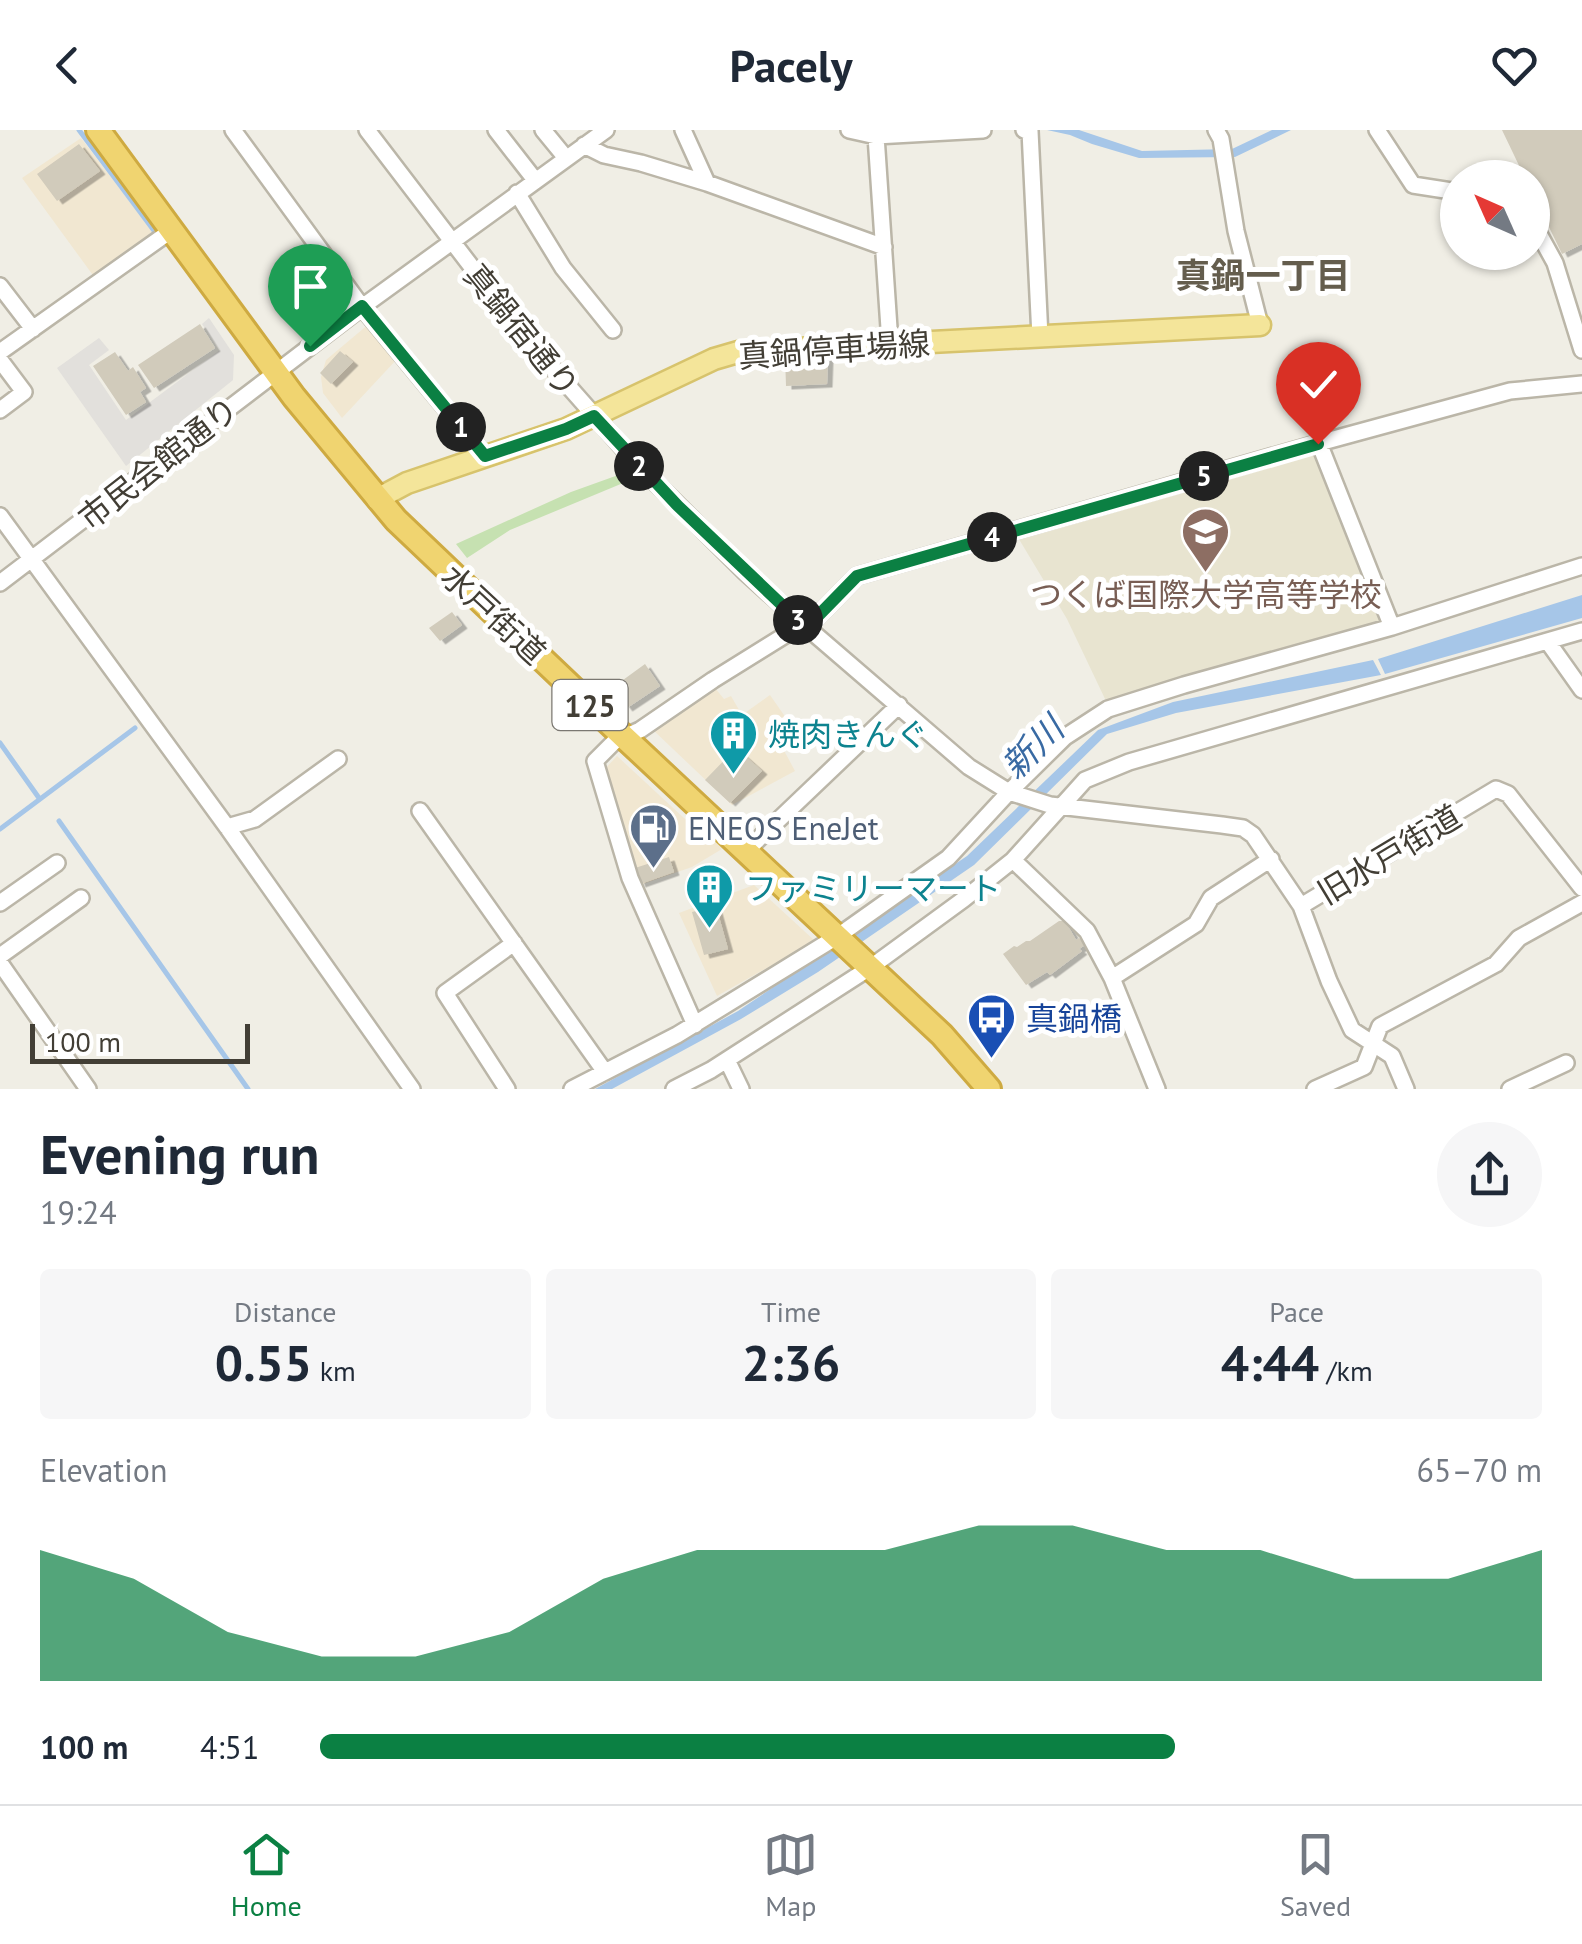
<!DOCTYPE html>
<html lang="en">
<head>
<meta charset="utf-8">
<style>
  body { margin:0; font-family:"PT Sans","Noto Sans JP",sans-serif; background:#f6f6f7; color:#1f2937; height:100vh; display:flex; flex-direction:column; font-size:38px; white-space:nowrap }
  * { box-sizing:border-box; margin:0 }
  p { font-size:32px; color:#747a83 }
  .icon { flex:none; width:55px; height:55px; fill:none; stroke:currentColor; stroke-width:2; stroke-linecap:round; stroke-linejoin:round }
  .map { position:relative; height:959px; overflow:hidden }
  .panel { display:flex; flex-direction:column; background:#fff; flex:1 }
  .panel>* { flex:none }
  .needle { width:65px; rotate:315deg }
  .buttons { position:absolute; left:1440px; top:30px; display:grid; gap:20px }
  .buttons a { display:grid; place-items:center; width:110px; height:110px; border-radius:50%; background:#fff; box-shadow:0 2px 8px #0004; font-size:50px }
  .scale { position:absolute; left:30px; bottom:25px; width:220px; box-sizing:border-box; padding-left:10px; border:5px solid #423e35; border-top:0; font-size:28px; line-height:35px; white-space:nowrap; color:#423e35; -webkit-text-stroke:8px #fff; paint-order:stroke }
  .pin { position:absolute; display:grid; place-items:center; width:85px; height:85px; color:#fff; margin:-102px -42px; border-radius:50% 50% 50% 0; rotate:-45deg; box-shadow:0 0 10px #0007 }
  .pin .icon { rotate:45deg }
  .km { position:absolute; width:50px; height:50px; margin:-25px; border-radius:50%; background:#222; color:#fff; font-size:28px; line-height:50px; text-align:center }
  .round { display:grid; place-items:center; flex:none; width:105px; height:105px; border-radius:52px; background:#f6f6f7 }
  .summary { display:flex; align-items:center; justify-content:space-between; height:170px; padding:0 40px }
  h1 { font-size:55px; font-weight:700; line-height:75px }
  .metrics { display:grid; grid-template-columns:repeat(3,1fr); gap:15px; height:170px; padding:10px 40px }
  .metrics div { display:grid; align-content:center; border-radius:10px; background:#f6f6f7; text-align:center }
  .metrics b { font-size:50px; font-weight:700 }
  .metrics small { font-size:28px; font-weight:400 }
  .metrics p { font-size:28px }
  .chart { height:280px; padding:20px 40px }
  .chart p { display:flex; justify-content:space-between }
  .chart svg { width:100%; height:180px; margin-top:10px; fill:#0b8043; opacity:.7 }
  ul { padding:0 40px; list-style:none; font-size:32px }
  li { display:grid; grid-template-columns:160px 120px 1fr; align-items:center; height:75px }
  li i { height:25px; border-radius:12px; background:#0b8043 }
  header { display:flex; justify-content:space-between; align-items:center; height:130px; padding:0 40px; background:#fff; font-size:45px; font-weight:700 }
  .tab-bar { display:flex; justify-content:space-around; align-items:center; height:140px; border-top:2px solid #e0e1e3; background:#fff; font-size:28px; color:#747a83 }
  .tab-bar a { display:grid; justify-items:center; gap:5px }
  .tab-bar .current { color:#0b8043 }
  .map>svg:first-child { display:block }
  .commercial { fill:#f1e7d1 }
  .education { fill:#e8e4d0 }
  .green { fill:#c6e1b1 }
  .parking { fill:#e2e0dc }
  .water { fill:#a6c6e8 }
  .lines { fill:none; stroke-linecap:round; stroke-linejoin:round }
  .stream { stroke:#a6c6e8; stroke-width:5 }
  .building { fill:#d1cbbb; filter:url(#shadow) }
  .minor-casing { stroke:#bbb6a8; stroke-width:20 }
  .major-casing { stroke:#d7c36c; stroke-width:25 }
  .highway-casing { stroke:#ceaa41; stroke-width:28 }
  .minor { stroke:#fff; stroke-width:15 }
  .major { stroke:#f4e59a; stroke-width:20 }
  .highway { stroke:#f0d470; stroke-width:22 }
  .route-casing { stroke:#fff; stroke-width:20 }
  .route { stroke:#0b8043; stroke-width:12 }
  .labels { text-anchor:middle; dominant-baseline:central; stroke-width:10; stroke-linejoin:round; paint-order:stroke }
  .shield { fill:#fff; stroke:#7b7872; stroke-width:2.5 }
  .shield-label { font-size:30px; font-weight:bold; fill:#423e35 }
  .street-label { font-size:32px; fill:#423e35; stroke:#fff }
  .education-label { font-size:32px; fill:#785e54; stroke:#fff }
  .culture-label { font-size:32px; fill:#0d838f; stroke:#fff; text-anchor:start }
  .service-label { font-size:32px; fill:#4e5e75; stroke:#fff; text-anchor:start }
  .transit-label { font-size:32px; fill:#164399; stroke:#fff; text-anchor:start }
  .neighbourhood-label { font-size:35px; font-weight:bold; fill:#645d4d; stroke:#fff }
  .water-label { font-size:35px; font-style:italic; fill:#396aa3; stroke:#fff }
</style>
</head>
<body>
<header><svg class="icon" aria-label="back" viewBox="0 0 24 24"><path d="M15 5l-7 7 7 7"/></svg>Pacely<svg class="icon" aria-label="heart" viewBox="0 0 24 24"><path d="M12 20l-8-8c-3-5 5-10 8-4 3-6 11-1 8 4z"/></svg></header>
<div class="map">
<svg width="1582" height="959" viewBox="0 0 1582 959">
  <defs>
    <filter id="shadow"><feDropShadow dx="5.5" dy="3.5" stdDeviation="0" flood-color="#0004"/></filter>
  </defs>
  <rect width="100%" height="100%" fill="#f0eee5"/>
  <path class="commercial" d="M81,8L156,106L95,148L22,48Z
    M370,193L398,228L342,288L323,263L321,247L326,230Z
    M715,558L724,569L731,566L742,585L770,565L786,588L772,598L795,641L732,675L652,599Z
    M617,626L684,688L710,706L722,719L692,737L640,755L603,641Z
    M754,755L815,811L717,866L679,783Z"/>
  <path class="education" d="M1319,313L1390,493L1106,571L1067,489L1014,401Z"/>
  <path class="green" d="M635,339L628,351L510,400L467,428L456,414L571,362Z"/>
  <path class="parking" d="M209,188L234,225L233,250L126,336L57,238L99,208L109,220L89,235L126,290L220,220L202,194Z"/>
  <path class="water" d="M1047,0H1079L1142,21L1232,19L1272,0H1291L1235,27L1139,28L1092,14L1070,5Z
    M1582,465V488L1385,544L1378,529Z
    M1373,530L1381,545L1176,583L1107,604L974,735L818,842L741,889L612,959H595L738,881L967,726L1098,600L1173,572Z"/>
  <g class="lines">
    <path class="stream" d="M79,0L158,106
      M0,613L39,668
      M59,691L248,959
      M0,699L135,598"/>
  </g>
  <path class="building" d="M1502,0H1582V114L1562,124L1532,62V48H1525Z
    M79,14L100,41L57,71L37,44Z
    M200,194L215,218L154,258L138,235Z
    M340,221L353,232L331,254L320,243Z
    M115,222L128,241L133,237L146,258L140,262L146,272L126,285L93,236Z
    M785,226H828L827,254L786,256Z
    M452,482L462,495L440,511L429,498Z
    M645,534L660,556L627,578L612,558Z
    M736,618L762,641L730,673L705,650Z
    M669,727L674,742L640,754L635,738Z
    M716,776L728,819L704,825L692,782Z
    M1059,791H1065L1076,810L1079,808L1085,815L1079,819L1082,821L1050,845L1047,842L1026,855L1003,824L1014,816L1017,817L1026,811H1030Z"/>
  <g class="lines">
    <defs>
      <path id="minor" d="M233,0L362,177L485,326
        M367,0L526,208L637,334L744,441L803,494L969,637L1009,662L1050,675L1222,695L1243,698L1253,705L1301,776L1329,851L1352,900L1392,926L1406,959
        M496,0L535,50
        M543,0L566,28
        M683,0L707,53
        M849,0L876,6L890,213
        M1024,0L1030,1L1040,207
        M1216,0L1221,9L1236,101L1260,195
        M1377,0L1413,55L1458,62
        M876,6L983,0
        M584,15L604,25L641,33L707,53L884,117
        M517,63L563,138L613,200
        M1532,91L1555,133L1582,220
        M0,156L33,199
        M0,222L172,100
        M0,230L24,262L0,280
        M0,386L227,697L412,959
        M0,453L362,177L606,0
        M1392,497L1319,313L1510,261L1582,254
        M1548,512L1582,560
        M420,681L605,942
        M227,697L255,689L338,629
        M746,721L899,575
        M1013,730L1087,801L1112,848
        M0,773L57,733
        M1301,776L1496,659L1508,664L1582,758
        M0,826L81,768
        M0,833L88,959
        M695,895L630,748L595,631L615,611L640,600L713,550L803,494L814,490L857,446L1319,313
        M727,930L741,959
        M507,959L445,863L514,813
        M572,959L677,905L838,806L948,728L1009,662L1065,607L1108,579L1184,555L1392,497L1582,436
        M674,959L711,940L871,837L964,769L1013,730L1085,650L1129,632L1582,501
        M1157,959L1112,848L1196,794L1211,768L1271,729
        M1315,959L1364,937L1380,896L1496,834L1519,808L1582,773
        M1510,959L1566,933"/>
      <path id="major" d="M377,369L407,353L566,299L714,229L738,222L1260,195"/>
      <path id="highway" d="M98,0L294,267L396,390L624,607L942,905L989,959"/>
    </defs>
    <use href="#minor" class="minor-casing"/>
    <use href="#major" class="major-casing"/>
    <use href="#highway" class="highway-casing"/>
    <use href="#minor" class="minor"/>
    <use href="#major" class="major"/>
    <use href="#highway" class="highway"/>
  </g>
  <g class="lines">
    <defs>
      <path id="route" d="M310,216L362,176L485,326L566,299L594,286L678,376L802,494L814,490L857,446L1318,314"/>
    </defs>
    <use href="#route" class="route-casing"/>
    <use href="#route" class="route"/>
  </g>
  <defs>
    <symbol id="school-pin" viewBox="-11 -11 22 30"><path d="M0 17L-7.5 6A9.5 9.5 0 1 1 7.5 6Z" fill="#8d6e63" stroke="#fff"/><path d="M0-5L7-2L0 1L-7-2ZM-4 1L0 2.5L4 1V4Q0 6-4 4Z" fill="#fff"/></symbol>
    <symbol id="building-pin" viewBox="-11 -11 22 30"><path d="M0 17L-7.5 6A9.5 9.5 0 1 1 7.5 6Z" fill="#0f9aa8" stroke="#fff"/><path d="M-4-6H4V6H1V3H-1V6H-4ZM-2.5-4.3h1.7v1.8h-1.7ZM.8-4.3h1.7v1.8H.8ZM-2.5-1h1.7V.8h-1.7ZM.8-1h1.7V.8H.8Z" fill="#fff"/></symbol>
    <symbol id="fuel-pin" viewBox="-11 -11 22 30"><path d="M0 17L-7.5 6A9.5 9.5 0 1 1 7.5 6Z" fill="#5c6f8a" stroke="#fff"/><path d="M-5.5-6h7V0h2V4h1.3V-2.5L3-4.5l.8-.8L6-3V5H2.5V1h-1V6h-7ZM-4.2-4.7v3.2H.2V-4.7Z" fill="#fff"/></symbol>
    <symbol id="bus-pin" viewBox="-11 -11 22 30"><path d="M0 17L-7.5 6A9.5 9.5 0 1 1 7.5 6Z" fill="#1a4fb4" stroke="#fff"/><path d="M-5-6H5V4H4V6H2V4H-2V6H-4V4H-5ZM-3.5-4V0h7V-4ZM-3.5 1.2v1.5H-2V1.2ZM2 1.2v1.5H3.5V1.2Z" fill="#fff"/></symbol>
  </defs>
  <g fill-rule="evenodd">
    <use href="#school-pin" x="1178" y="374" width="55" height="75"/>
    <use href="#building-pin" x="706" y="576" width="55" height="75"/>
    <use href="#fuel-pin" x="626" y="670" width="55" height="75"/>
    <use href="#building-pin" x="682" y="730" width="55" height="75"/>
    <use href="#bus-pin" x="964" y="860" width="55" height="75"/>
  </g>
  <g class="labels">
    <rect class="shield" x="552.5" y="550" width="75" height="50" rx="8"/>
    <g class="shield-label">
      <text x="590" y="575">125</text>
    </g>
    <g class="street-label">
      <text transform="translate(522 200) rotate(51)">真鍋宿通り</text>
      <text transform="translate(834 219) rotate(-4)">真鍋停車場線</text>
      <text transform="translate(158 333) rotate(-38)">市民会館通り</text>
      <text transform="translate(494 484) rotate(43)">水戸街道</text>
      <text transform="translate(1389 724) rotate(-31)">旧水戸街道</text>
    </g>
    <g class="education-label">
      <text x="1206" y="464">つくば国際大学高等学校</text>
    </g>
    <g class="culture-label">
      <text x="768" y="604">焼肉きんぐ</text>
      <text x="745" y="758">ファミリーマート</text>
    </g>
    <g class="service-label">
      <text x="688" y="698">ENEOS EneJet</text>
    </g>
    <g class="transit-label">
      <text x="1026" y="888">真鍋橋</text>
    </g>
    <g class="neighbourhood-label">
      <text x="1263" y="145">真鍋一丁目</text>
    </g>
    <g class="water-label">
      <text transform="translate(1032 617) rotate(-45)">新川</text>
    </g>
  </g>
</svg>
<div class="buttons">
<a><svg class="needle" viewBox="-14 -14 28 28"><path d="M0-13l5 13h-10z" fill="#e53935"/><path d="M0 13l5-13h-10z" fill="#747a83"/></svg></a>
</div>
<div class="scale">100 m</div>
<div class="pin" style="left:310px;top:216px;background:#1e9e55"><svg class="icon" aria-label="arrive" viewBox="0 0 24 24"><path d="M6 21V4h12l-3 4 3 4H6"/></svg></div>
<div class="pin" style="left:1318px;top:314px;background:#d93025"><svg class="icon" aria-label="check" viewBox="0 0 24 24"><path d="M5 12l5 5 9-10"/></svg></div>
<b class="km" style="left:461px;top:297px">1</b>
<b class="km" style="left:639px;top:336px">2</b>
<b class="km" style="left:798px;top:490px">3</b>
<b class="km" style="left:992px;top:407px">4</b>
<b class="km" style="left:1204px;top:346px">5</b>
</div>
<section class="panel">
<div class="summary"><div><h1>Evening run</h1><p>19:24</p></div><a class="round"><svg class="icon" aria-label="share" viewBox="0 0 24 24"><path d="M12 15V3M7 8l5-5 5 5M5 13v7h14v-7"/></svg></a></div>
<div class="metrics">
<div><p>Distance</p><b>0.55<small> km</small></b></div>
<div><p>Time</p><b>2:36</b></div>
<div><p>Pace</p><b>4:44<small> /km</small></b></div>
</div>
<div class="chart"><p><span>Elevation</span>65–70 m</p>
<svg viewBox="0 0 160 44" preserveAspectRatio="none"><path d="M0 44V12L10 19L20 32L30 38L40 38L50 32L60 19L70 12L80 12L90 12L100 6L110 6L120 12L130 12L140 19L150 19L160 12V44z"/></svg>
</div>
<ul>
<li><b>100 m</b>4:51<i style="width:70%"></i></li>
</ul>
</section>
<nav class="tab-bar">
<a class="current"><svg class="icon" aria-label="home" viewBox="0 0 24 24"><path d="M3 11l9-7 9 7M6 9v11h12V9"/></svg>Home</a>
<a><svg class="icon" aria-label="map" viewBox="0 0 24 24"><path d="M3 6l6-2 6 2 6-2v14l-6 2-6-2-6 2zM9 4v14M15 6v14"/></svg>Map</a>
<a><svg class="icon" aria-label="saved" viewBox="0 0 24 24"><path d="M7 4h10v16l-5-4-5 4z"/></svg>Saved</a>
</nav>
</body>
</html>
